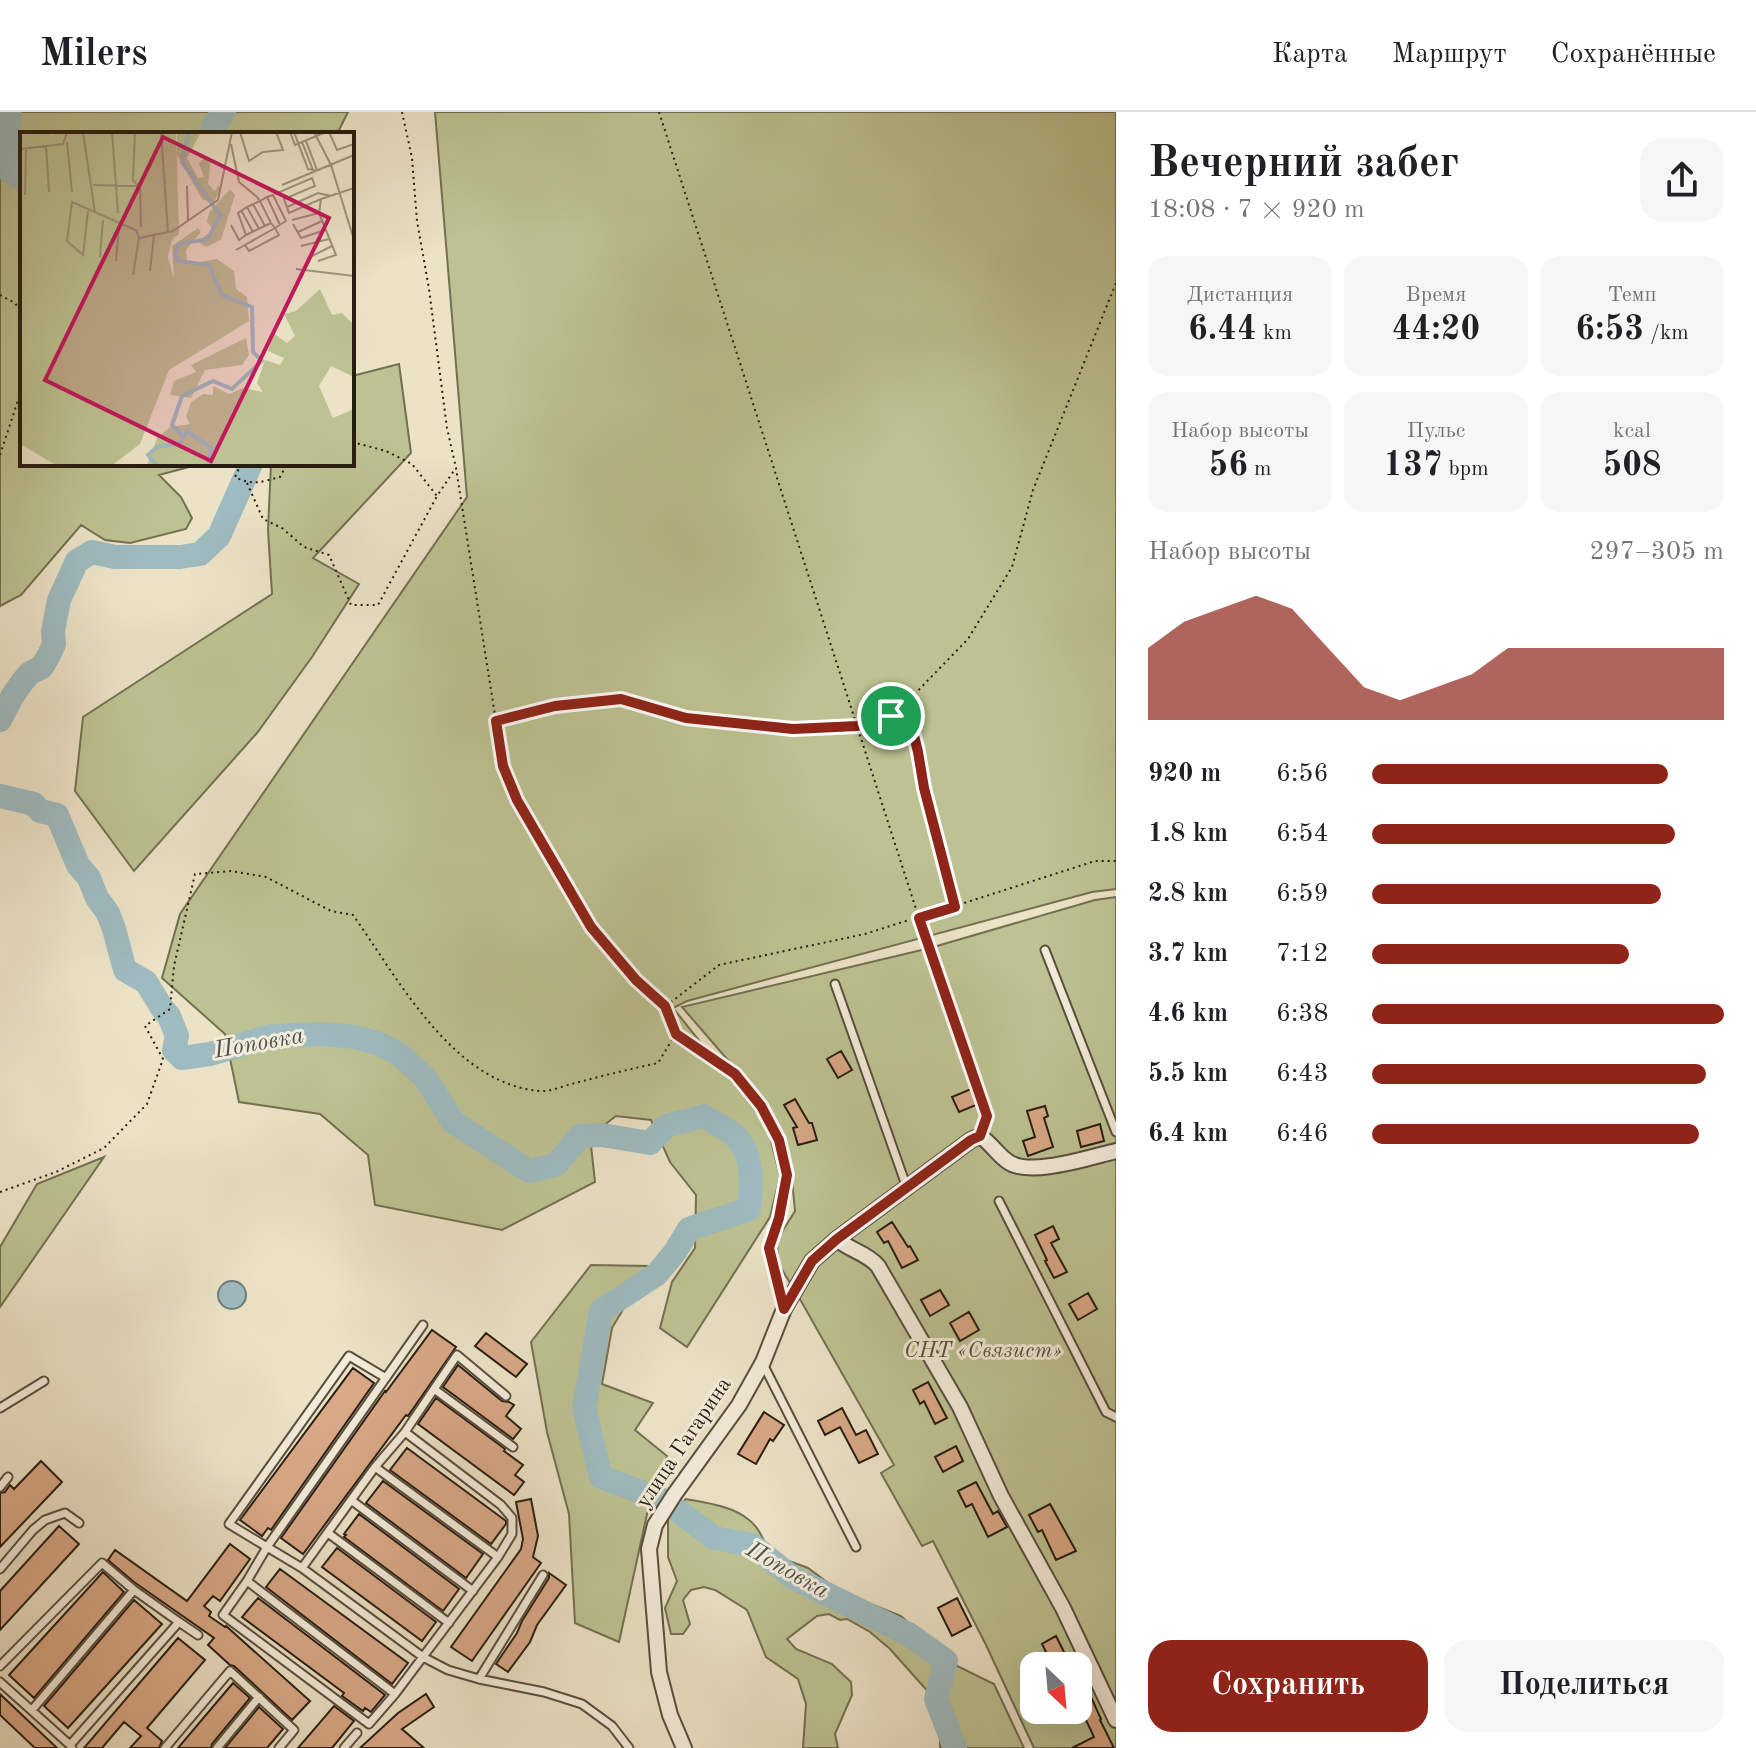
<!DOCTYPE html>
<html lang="ru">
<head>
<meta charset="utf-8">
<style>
  body { margin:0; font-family:"Old Standard TT",serif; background:#f6f6f6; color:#202124; height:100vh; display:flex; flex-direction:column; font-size:30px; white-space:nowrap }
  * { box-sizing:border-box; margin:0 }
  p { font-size:26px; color:#757577 }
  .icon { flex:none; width:44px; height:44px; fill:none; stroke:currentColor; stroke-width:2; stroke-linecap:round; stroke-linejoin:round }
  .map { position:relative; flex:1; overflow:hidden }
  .details { display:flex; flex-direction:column; background:#fff; width:640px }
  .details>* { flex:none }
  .needle { width:52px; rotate:154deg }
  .tools { position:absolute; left:1020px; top:1540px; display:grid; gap:16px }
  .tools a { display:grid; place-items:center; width:72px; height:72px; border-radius:16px; background:#fff; box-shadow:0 8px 32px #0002; font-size:40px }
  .pin { position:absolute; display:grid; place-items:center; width:68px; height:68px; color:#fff; margin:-34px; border:4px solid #fff; border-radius:50%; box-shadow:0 2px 8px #0007 }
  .round { display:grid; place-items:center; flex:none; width:84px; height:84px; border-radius:24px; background:#f6f6f6 }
  .head { display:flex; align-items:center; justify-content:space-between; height:136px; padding:0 32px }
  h1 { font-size:44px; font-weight:600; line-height:60px }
  .stats { display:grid; grid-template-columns:repeat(3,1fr); gap:12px; height:136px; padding:8px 32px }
  .stats div { display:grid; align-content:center; border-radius:20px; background:#f6f6f6; text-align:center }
  .stats b { font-size:34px; font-weight:600 }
  .stats small { font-size:22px; font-weight:400 }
  .stats p { font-size:22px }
  .chart { height:224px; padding:16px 32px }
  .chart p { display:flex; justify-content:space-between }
  .chart svg { width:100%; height:144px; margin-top:8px; fill:#8f2418; opacity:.7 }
  .button { display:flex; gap:16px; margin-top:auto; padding:16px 32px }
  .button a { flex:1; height:92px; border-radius:24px; background:#8f2418; color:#fff; font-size:32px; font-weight:600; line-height:92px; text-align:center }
  .button a+a { background:#f6f6f6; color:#202124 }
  ul { padding:0 32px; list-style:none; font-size:26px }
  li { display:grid; grid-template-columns:128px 96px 1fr; align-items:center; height:60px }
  li i { height:20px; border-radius:10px; background:#8f2418 }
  header { display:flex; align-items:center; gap:48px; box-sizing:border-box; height:112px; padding:0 40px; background:#fff; border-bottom:2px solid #e0e0e0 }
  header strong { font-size:38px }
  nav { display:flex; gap:44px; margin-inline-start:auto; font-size:28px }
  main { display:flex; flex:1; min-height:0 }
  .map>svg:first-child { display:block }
  .green { fill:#bdc292; stroke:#727052; stroke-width:2; fill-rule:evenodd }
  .water { fill:#9ebbc0; stroke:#6f7c7a; stroke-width:2 }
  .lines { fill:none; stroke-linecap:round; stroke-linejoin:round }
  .river { stroke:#9ebbc0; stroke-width:24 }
  .building { fill:#d9a886; stroke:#281d11; stroke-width:2 }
  .service-casing { stroke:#594e3e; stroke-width:11 }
  .minor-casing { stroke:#594e3e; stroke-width:18 }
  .path { stroke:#281d11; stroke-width:2; stroke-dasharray:2 4; stroke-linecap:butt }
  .service { stroke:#f3ecda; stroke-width:7 }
  .minor { stroke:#f3ecda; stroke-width:14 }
  .route-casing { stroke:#fff; stroke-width:16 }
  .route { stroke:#8f2418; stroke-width:10 }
  .labels { text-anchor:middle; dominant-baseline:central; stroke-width:6; stroke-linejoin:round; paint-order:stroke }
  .park-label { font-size:22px; font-style:italic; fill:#554f38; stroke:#f3ecda }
  .street-label { font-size:22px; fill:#281d11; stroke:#f3ecda }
  .water-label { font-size:24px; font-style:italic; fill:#51544e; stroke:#f3ecda }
  .inset-river { fill:none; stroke:#9ebbc0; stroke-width:4 }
  .inset-road { fill:none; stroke:#9e937e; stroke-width:2 }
  .view { fill:#c2185b; fill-opacity:0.15; stroke:#c2185b; stroke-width:4 }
  .inset-edge { fill:none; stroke:#281d11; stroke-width:4 }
</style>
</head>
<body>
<header>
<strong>Milers</strong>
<nav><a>Карта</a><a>Маршрут</a><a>Сохранённые</a></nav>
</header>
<main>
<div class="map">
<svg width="1116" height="1636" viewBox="0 0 1116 1636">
  <rect width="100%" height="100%" fill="#ece2c6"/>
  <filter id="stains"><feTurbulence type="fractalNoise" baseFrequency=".0025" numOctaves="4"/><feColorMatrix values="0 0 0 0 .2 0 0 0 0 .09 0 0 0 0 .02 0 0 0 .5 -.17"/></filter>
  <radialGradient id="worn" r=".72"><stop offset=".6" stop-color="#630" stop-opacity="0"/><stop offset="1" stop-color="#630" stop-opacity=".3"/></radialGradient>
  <path class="green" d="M0,0H348L337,22H22V352H200L159,363L181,385L192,406L186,417L130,431L105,428L81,413L21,483L0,494Z
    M435,0H1116V777L1092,780L687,889L673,896L767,1013L780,1064L770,1105L687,1235L660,1216L672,1170L695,1136L696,1083L670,1050L651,1008L616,1004L590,1024L595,1070L502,1118L375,1093L368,1043L320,1002L239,990L225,922L162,866L180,802L467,385Z
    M399,252L411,341L313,446L359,472L312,545L257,621L134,759L75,679L83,605L272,482L268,418L271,352H352V264Z
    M1116,785V1636H1034L986,1533L933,1429L922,1434L881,1361L894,1353L801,1189L778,1151L777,1128L795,1099L790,1047L770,997L682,895L930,836L1095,788ZM1034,1554H1078V1598H1034Z
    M104,1045L0,1195V1135L37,1072Z
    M591,1153L649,1154L612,1216L602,1272L653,1291L635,1318L667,1344L651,1384L619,1530L575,1511L569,1402L547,1320L531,1230Z
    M686,1387C707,1391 733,1394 749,1408C760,1416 764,1430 770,1442L808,1456L839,1479L901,1504L955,1553L994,1572L1024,1636H940V1619L931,1583L890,1537L870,1520L847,1507L840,1508L829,1502L817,1504L787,1527L796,1537L832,1552L851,1570L852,1583L835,1622L838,1636H803L806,1592L798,1567L766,1545L747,1498L715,1478L704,1475L691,1478L683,1488L690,1512L683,1522H671L665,1496L677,1469L668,1445V1407L675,1396Z"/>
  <path class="water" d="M218 1183a14 14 0 1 1 28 0a14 14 0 1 1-28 0Z"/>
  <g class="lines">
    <path class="river" d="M9,0L8,58L22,67
      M215,22L213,14L224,0
      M0,608L13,583L23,569L30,561L42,555L50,541L54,532L53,519L59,488L77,449L92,440L115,445H180L200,442L219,424L251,352
      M0,684L34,692L40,699L57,703L78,753L89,766L97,786L108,801L114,817L125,858L146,870L162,896L169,904L177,924L174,938L182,946L210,942L271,924L322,922L355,925L380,932L399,942L426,967L453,1010L529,1059L556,1053L580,1024L602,1023L650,1031L666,1014L704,1004C714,1011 729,1017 737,1026C754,1044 752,1075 749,1097L689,1117L675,1140L657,1162L601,1199L584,1296L601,1365L665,1389L714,1426L752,1433L792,1465L910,1523L946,1549L936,1587L955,1636"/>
  </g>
  <path class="building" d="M841,939L852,958L838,966L827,947Z
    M971,977L976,993L959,1000L952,985Z
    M795,987L809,1011H812L817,1028L798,1033L793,1016L797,1015L784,993Z
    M1045,994L1048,1004L1044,1006L1053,1035L1028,1044L1023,1029L1035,1025L1027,999Z
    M1100,1012L1104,1029L1081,1035L1077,1019Z
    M892,1110L908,1135L910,1134L918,1148L902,1156L888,1129L884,1131L877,1120Z
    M1053,1114L1059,1127L1051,1131L1067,1160L1054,1166L1045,1149L1047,1148L1035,1123Z
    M940,1178L949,1193L930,1204L921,1188Z
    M1088,1181L1097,1197L1078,1208L1069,1192Z
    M969,1200L979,1218L960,1229L950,1211Z
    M432,1218L456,1235L408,1304L406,1303L303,1442L281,1426L385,1279L386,1280Z
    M486,1221L527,1252L516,1265L475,1234Z
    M458,1253L502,1289L509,1290L514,1293L506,1304L521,1317L513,1327L443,1275Z
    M353,1256L374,1271L271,1418L268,1416L262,1424L240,1408Z
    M928,1270L947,1306L935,1312L924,1289L920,1292L913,1278Z
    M436,1286L505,1337L504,1339L523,1353L515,1363L524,1370L514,1383L418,1312Z
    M842,1296L856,1323L866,1318L878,1342L859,1351L840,1315L825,1323L818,1309Z
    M764,1300L784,1313L773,1329L770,1327L756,1352L738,1342Z
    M956,1334L963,1349L943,1360L935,1345Z
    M407,1336L506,1409V1412L491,1432L390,1358Z
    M41,1349L62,1370L0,1435V1381L5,1380L10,1373L14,1377Z
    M383,1369L483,1442L466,1466L366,1391Z
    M976,1370L993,1402L998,1399L1007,1415L988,1425L972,1392L966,1395L958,1379Z
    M531,1387L538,1424L533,1445L541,1451L472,1549L451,1535L521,1437L523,1427L516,1390Z
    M1050,1392L1076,1439L1056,1448L1042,1418L1038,1420L1029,1403Z
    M359,1402L459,1477L443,1499L344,1425L346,1423L344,1422Z
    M59,1414L79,1432L0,1518V1479Z
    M230,1432L250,1447L220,1489L213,1484L204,1494L211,1500L209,1504L225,1515L226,1514L310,1589L292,1608L234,1554L230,1553L208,1533L214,1526L134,1470L108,1448L115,1438L187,1489Z
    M337,1436L436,1510L422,1529L322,1455Z
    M280,1457L408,1551L392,1572L266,1475Z
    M103,1460L124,1480L34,1586L9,1563Z
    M549,1461L566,1473L537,1513L530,1530L508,1560L496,1552L517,1521L522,1509L549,1466Z
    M258,1486L385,1583L371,1600L365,1596L363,1599L342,1584L344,1581L242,1505Z
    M957,1486L971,1514L952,1524L938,1496Z
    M134,1488L162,1512L68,1616L44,1594Z
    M1056,1524L1071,1554H1053L1042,1532Z
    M178,1526L205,1548L147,1616L162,1629L159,1636H130L141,1624L124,1610L102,1636H84Z
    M233,1571L250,1586L212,1632L211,1636H178Z
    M0,1582L57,1636H35L0,1603Z
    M426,1582L434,1595L402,1617L424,1636H360L398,1601Z
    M1091,1585L1101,1607L1100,1608L1114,1636H1072L1094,1625L1078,1591Z
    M334,1594L354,1609L332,1636H298Z
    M259,1595L283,1617L267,1636H225Z"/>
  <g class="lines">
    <defs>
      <path id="service" d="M919,806L987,1004L980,1024
        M1045,838L1116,1020
        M835,872L907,1076
        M999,1089L1106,1300L1116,1305
        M763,1252L856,1435
        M386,1266L349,1244L229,1412L267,1435L423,1213
        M434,1277L457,1243L506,1284
        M0,1296L44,1269
        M405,1320L434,1277L513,1335
        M375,1355L498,1445
        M0,1375L8,1365
        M351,1388L473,1479
        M328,1421L449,1511
        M302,1456L267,1435L247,1469L223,1503L369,1612L395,1582L498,1445L512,1422V1406L501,1393L405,1320L375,1355L302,1456L423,1545L448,1558L479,1567L544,1580L582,1592L612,1614L629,1636
        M0,1457L33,1418L45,1408L65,1401L79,1411
        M247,1469L395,1582
        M0,1554L102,1451L134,1478L179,1510
        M479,1567L543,1463
        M0,1570L70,1633L72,1636
        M32,1598L134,1478
        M70,1633L179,1510L198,1523
        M165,1636L230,1559L294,1618L279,1636
        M217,1636L259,1585
        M344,1636L357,1621"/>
      <path id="minor" d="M837,1127C849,1138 867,1141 878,1154L960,1295L1001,1384L1063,1496L1116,1608
        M684,1636L670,1603L659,1560L649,1437L655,1413L674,1383L739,1293L763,1250L784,1197L812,1149L837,1127L971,1028L980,1024C992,1032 996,1041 1007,1049C1028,1066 1090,1045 1116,1039"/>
    </defs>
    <use href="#service" class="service-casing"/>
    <use href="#minor" class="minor-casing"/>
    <path class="path" d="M402,0L412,46L417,109L429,177L447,316L456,356L503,654L517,688L591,815L636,868L665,894L676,922L735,962L761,994L779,1028L787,1063L779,1106L769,1136L780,1175
      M659,0L916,797
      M0,183L15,191L22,202
      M352,330L386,339L412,352L437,384L455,357
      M0,343L22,276
      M241,352L235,365C253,374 260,370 280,365L287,352
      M247,371L263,407L282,416L304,435L329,443L351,493H378L437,384
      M497,609L555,594L621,587L686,606L793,617L857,614L891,604L906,591
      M955,795L924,676L918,640L906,591L968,527L1012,455L1033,378L1116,171
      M930,802L1095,749H1116
      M666,894L719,853L865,822L909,808
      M0,1080L56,1060L104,1036L147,992L163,947L145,914L170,897L174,854L195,762L231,759L266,765L331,799L353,803C398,866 452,971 539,979C550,980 563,974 575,971C602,964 630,957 658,951L675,923"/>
    <use href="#service" class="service"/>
    <use href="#minor" class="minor"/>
  </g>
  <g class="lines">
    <defs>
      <path id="route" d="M621,587L686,606L793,617L857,614L891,604L906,591L918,640L924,676L955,795L919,806L987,1004L980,1024L971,1028L837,1127L812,1149L784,1197L769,1136L779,1106L787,1063L779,1028L761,994L735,962L676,922L665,894L636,868L591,815L517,688L503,654L496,609L555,594Z"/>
    </defs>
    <use href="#route" class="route-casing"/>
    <use href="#route" class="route"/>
  </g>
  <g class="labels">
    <g class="park-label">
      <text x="983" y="1239">СНТ «Связист»</text>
    </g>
    <g class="street-label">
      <text transform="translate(684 1331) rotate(-56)">улица Гагарина</text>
    </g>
    <g class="water-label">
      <text transform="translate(259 932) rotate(-10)">Поповка</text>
      <text transform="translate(787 1459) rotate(30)">Поповка</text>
    </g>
  </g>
  <g transform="translate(20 20)">
    <rect width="334" height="334" fill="#ece2c6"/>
    <path d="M30,0L33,4L32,0H156L159,102L152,108L148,125L154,147L152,114L178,96L181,100L166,118L167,132L197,127L214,139L216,157L227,165L229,189L149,238L120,312L91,334H37L0,312V1ZM157,0H181L167,26L178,46L184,45L179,32L185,24L191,26L188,52L195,59L199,53L200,58L193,72L182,67L157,23ZM210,57L215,63L201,108L186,115L178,110L193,97L187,90L189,81ZM300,157L312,183L322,181L332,191L334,185V245L311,234L299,254L313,286L334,277V334H127L137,306L150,295L170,292L166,285L171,270L183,262L193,263V254L209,262L223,256L243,260L237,251L245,228L260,233L264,226L248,219L253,201L267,211L275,204L264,182L276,179ZM226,206L229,223L222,233L185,238L171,266L150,263L154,249L176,240L171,233Z" fill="#bdc292"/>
    <path class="inset-river" d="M162,303L152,293L162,264L193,249L212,257L242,229L233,220L232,175L202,163L189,133L159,129L155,123L159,112L188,107L200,83L162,30L169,0M137,334L128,323L137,315L160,311L167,299L191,316L189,334"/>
    <path class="inset-road" d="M63,0L75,81M92,0L98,81M115,0L113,48L120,56L121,95M141,0L148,101M220,0L229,29L243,20L263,18L256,0M270,0L275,13L306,0M274,0L288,37L295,38M294,0L311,33L334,108M309,0L317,18L334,12M286,9L297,38M47,10L52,60M282,10L293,38M211,12L219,50L237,65L240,69L251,91L226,103L218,81L227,75L240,69L247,65L253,63L266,89L255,96L251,91M26,14L29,60M0,17L43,12L47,0M73,53L118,54M262,53L334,23M167,54L168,88M255,62L292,46L295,54L264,67L269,81L301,67M5,63L6,16M247,65L260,93M233,72L245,94M227,75L239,97M267,75L298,61L311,64M221,78L233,100M68,79L63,123L47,109L52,70L116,98L119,106L153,99L198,68L212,0M272,88L299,81M273,92L281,106L305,98M211,93L219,108L226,103M278,100L302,89M281,114L309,107M216,118L225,113L255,96L259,103L229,119L225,113M80,125L83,88M288,126L312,114M96,129L99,93M298,129L316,123L299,81L301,67L334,56M276,137L334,144M130,139L134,103M113,143L119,106"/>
    <path class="view" d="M143,5L309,86L191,329L25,248Z"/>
    <rect width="334" height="334" class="inset-edge"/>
  </g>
  <rect width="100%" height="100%" filter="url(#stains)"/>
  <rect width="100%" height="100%" fill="url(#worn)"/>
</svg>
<div class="tools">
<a><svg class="needle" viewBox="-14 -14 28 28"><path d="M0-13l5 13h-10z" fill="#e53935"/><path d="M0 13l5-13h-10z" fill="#757577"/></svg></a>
</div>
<div class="pin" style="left:891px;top:604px;background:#1e9e55"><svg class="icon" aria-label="arrive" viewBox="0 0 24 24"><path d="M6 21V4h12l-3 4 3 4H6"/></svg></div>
</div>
<section class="details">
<div class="head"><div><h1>Вечерний забег</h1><p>18:08 · 7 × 920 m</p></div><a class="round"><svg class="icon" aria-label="share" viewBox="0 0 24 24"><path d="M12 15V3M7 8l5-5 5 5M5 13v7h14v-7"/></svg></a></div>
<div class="stats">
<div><p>Дистанция</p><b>6.44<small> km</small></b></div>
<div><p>Время</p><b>44:20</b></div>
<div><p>Темп</p><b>6:53<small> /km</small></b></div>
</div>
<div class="stats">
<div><p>Набор высоты</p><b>56<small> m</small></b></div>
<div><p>Пульс</p><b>137<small> bpm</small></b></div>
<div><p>kcal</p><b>508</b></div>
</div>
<div class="chart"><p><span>Набор высоты</span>297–305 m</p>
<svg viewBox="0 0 160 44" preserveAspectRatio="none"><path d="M0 44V22L10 14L20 10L30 6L40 10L50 22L60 34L70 38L80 34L90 30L100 22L110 22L120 22L130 22L140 22L150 22L160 22V44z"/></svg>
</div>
<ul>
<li><b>920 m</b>6:56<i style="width:84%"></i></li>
<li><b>1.8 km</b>6:54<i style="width:86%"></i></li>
<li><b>2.8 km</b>6:59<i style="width:82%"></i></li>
<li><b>3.7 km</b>7:12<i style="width:73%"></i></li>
<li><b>4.6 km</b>6:38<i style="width:100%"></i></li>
<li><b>5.5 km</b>6:43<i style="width:95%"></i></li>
<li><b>6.4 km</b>6:46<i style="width:93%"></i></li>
</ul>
<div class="button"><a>Сохранить</a><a>Поделиться</a></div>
</section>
</main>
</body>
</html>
